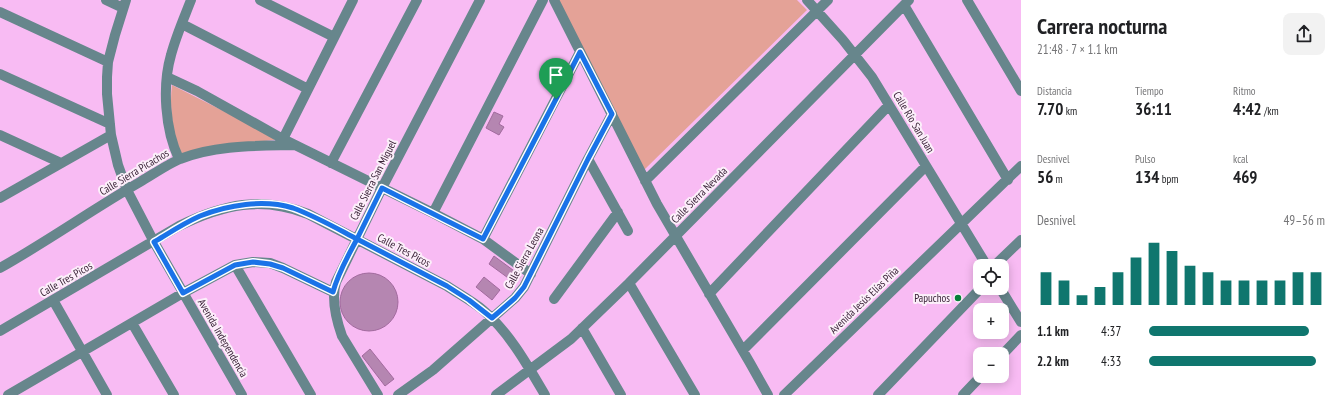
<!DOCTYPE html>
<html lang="es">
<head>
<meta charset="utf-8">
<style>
  body { margin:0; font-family:"PT Sans Narrow",sans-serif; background:#f2f2f2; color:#202124; height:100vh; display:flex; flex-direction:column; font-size:15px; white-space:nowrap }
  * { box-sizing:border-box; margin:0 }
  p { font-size:13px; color:#757577 }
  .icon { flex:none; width:22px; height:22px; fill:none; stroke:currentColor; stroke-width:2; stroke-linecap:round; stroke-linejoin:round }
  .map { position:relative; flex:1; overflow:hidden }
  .side { display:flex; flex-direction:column; background:#fff; width:320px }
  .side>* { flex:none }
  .buttons { position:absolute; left:973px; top:259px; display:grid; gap:8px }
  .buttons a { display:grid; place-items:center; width:36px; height:36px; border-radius:8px; background:#fff; box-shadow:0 2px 10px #0003; font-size:20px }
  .pin { position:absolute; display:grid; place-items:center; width:34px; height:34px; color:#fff; margin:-41px -17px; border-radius:50% 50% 50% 0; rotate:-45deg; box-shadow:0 0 4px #0007 }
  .pin .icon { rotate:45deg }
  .round { display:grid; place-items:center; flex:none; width:42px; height:42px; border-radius:8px; background:#f2f2f2 }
  .overview { display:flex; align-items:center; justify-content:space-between; height:68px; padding:0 16px }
  h1 { font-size:22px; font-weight:700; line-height:30px }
  .figures { display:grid; grid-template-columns:repeat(3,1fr); gap:6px; height:68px; padding:4px 16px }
  .figures div { display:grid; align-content:center }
  .figures b { font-size:17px; font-weight:700 }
  .figures small { font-size:11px; font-weight:400 }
  .figures p { font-size:11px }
  .chart { height:112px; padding:8px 16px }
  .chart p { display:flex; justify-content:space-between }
  .chart svg { width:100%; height:72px; margin-top:4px; stroke:#0f766e; stroke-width:6 }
  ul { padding:0 16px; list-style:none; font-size:13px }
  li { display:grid; grid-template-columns:64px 48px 1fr; align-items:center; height:30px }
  li i { height:10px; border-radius:5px; background:#0f766e }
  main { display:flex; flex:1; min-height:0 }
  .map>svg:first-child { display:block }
  .green { fill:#e4a297 }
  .building { fill:#b586b1; stroke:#a26a9e }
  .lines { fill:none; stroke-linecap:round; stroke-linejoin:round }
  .minor { stroke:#67868c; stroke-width:10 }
  .route-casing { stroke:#fff; stroke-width:8 }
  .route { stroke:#1a73e8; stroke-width:5 }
  .poi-dot { fill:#068038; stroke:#fceffa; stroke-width:1.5 }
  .labels { text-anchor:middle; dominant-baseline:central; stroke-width:4; stroke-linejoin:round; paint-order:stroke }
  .street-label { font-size:11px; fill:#351e33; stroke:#fceffa }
  .poi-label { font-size:11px; fill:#351e33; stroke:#fceffa; text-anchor:end }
</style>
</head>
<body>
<main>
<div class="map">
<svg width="1021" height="395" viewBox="0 0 1021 395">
  <rect width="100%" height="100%" fill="#f8bbf3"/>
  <path class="green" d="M557,0H797L807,10L644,170Z
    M172,85L275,137L274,140L253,142L180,154C173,132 169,108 172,85Z"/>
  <path class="building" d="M494,112L503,116L499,124L504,127L499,135L486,128Z
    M494,256L521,276L515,283L489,264Z
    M340 302a29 29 0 1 1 58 0a29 29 0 1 1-58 0Z
    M484,277L500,290L492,300L476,287Z
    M370,349L394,379L385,386L362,356Z"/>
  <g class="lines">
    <path class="minor" d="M106,0L123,8
      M126,0L115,35L108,62L107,77V94L111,135L118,165L127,190L154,242L242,395
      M260,0L334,37
      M554,0L657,204L750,363L768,395
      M807,0L843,40L872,77L987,266
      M967,0L1021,91
      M904,5L1008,180
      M0,12L108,62
      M182,24L308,89
      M0,74L110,124
      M167,77L197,91L283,139L433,213L483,239L531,274
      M0,135L61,163
      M283,139L353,0
      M179,159C165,130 162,86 171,55C176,36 184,18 191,0
      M588,159L628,231
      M331,163L417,0
      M645,181L828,0
      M0,198L111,135
      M433,213L543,0
      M483,239L580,52
      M235,265L311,395
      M994,266L1021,240
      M0,268C48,241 93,209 140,182C152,175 168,164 180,159C216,145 256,146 294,145
      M629,283L695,395
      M1000,288L1021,322
      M709,294L889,105
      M554,299L618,212
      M53,300L107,395
      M132,323L174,395
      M582,328L621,395
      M0,331L179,226C224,204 261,196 308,214L447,286C459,294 472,301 483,310C509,332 528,366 545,395
      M743,350L926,166
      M1002,355L1021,335
      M8,395L183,293L235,265L253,262L270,263L283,268L333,292
      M378,395L342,336C336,319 331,299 336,282L382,188L480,0
      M398,395L433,370L515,298L524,287L588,159L612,114
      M496,395L571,339L629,283L909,0
      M784,395L1021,166
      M878,395L978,291L982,288
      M963,395L981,376"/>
  </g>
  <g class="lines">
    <defs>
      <path id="route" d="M556,99L483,239L382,188L357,239C336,228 315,216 293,208C263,199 228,205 200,216C184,223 169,233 154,242L183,293L235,265L253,262L270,264L283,268L333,292C338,273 348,256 357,239L447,286L469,300L492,318L515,298L524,287L588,159L612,114L580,52L556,99"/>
    </defs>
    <use href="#route" class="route-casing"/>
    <use href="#route" class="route"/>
  </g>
  <circle class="poi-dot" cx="958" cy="298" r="4"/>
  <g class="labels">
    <g class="street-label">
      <text transform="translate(914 122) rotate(59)">Calle Río San Juan</text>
      <text transform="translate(134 172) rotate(-31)">Calle Sierra Picachos</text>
      <text transform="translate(373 180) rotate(-63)">Calle Sierra San Miguel</text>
      <text transform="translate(699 195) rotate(-45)">Calle Sierra Nevada</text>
      <text transform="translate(404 250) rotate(28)">Calle Tres Picos</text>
      <text transform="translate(524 258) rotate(-61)">Calle Sierra Leona</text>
      <text transform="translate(66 279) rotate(-30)">Calle Tres Picos</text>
      <text transform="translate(864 300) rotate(-44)">Avenida Jesús Elías Piña</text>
      <text transform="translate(223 338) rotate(60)">Avenida Independencia</text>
    </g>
    <g class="poi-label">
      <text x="950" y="298">Papuchos</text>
    </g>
  </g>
</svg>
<div class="buttons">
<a><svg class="icon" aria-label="locate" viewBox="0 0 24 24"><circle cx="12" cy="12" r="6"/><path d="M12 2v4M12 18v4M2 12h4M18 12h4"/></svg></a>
<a>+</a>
<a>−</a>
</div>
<div class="pin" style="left:556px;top:99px;background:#1e9e55"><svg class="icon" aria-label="arrive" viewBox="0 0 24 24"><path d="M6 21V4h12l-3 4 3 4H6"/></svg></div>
</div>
<section class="side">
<div class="overview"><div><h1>Carrera nocturna</h1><p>21:48 · 7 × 1.1 km</p></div><a class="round"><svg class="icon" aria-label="share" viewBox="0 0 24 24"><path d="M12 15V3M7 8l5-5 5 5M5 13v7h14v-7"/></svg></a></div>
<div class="figures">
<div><p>Distancia</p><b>7.70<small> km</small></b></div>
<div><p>Tiempo</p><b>36:11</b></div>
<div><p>Ritmo</p><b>4:42<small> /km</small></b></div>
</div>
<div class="figures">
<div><p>Desnivel</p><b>56<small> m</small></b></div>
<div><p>Pulso</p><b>134<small> bpm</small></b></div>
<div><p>kcal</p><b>469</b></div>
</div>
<div class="chart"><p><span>Desnivel</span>49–56 m</p>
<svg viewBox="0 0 160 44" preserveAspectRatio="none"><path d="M5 44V24M15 44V29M25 44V38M35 44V33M45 44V24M55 44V15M65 44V6M75 44V11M85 44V20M95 44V24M105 44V29M115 44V29M125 44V29M135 44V29M145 44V24M155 44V24"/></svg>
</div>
<ul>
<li><b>1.1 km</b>4:37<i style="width:91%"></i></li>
<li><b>2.2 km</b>4:33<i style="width:95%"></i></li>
</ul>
</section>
</main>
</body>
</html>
